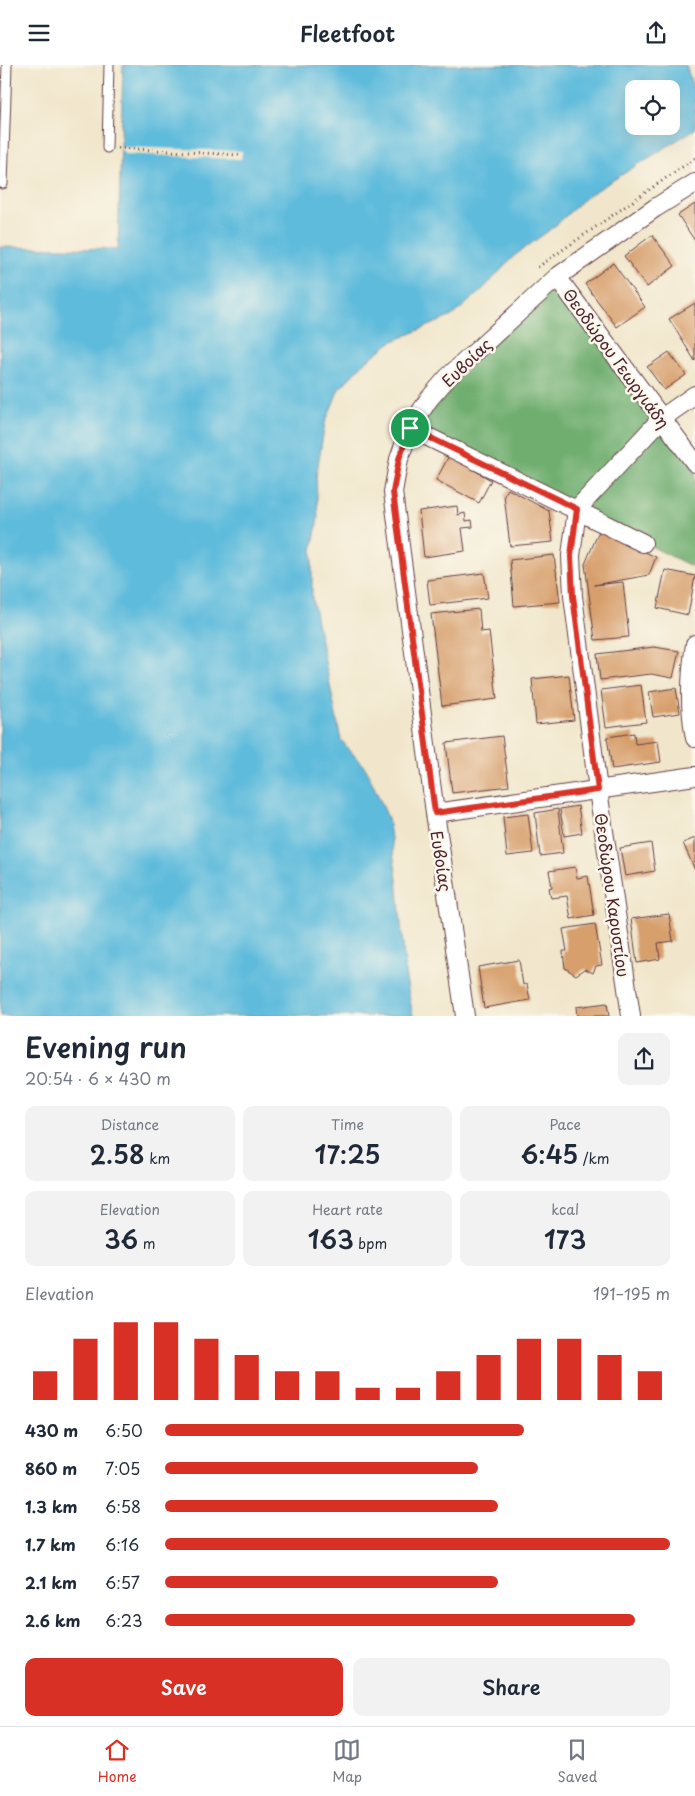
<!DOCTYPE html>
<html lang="en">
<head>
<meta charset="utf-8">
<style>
  body { margin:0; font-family:"Playpen Sans",sans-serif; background:#f2f2f3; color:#1f2937; height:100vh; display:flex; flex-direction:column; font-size:19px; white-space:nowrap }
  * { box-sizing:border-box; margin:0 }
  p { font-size:16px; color:#747a83 }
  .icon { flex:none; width:28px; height:28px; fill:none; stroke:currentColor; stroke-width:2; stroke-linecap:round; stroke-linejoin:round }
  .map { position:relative; height:951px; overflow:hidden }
  .sheet { display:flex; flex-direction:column; background:#fff; flex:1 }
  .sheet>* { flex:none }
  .fabs { position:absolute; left:625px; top:15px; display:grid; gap:10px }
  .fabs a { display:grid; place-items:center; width:55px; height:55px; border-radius:10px; background:#fff; box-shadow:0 5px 20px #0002; font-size:25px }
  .pin { position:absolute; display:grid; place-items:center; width:42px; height:42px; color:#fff; margin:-21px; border:2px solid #fff; border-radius:50%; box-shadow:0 1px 5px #0007 }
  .round { display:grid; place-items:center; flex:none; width:52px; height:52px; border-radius:10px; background:#f2f2f3 }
  .headline { display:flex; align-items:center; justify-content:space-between; height:85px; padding:0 25px }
  h1 { font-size:28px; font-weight:600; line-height:38px }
  .figures { display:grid; grid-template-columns:repeat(3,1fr); gap:8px; height:85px; padding:5px 25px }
  .figures div { display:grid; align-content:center; border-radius:10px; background:#f2f2f3; text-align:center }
  .figures b { font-size:25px; font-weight:600 }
  .figures small { font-size:14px; font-weight:400 }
  .figures p { font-size:14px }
  .chart { height:140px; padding:10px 25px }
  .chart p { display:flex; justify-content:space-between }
  .chart svg { width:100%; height:90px; margin-top:5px; stroke:#d93025; stroke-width:6 }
  .button { display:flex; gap:10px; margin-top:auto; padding:10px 25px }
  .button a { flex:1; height:58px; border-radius:10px; background:#d93025; color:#fff; font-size:20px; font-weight:600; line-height:58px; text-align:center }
  .button a+a { background:#f2f2f3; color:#1f2937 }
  ul { padding:0 25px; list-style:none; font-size:16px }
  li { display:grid; grid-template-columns:80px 60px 1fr; align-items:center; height:38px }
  li i { height:12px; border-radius:6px; background:#d93025 }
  header { display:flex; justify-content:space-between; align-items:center; height:65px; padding:0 25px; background:#fff; font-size:22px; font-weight:600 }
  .dock { display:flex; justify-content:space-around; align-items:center; height:70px; border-top:1px solid #e0e1e3; background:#fff; font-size:14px; color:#747a83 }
  .dock a { display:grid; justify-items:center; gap:2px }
  .dock .active { color:#d93025 }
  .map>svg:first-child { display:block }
  .forest { fill:#70ae6f; stroke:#5d664d }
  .water { fill:#5ebbdc; stroke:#546d84; fill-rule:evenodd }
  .pier { fill:#f1e6cb }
  .building { fill:#d79f6c }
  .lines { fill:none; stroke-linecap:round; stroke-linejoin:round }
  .service-casing { stroke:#633d43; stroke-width:11 }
  .minor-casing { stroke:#633d43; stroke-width:20 }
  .path { stroke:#633d43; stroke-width:3; stroke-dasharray:1 4; stroke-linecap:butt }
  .service { stroke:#fff; stroke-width:9 }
  .minor { stroke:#fff; stroke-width:18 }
  .route-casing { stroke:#fff; stroke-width:10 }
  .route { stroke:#d93025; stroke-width:6 }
  .labels { text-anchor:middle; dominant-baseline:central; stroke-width:5; stroke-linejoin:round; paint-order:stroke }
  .street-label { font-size:16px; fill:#4a1f2b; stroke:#fbf7ec }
</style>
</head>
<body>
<header><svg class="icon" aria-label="menu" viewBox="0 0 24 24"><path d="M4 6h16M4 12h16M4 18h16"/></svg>Fleetfoot<svg class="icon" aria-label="share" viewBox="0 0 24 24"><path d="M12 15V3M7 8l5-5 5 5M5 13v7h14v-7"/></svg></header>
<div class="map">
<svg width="695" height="951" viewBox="0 0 695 951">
  <rect width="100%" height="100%" fill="#fbf7ec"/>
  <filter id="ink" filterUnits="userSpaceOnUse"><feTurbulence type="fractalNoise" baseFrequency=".02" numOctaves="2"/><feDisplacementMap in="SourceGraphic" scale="10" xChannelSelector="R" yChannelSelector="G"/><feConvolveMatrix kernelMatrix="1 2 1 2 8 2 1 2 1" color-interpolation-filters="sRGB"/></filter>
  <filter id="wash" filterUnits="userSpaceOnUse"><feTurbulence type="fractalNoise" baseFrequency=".0096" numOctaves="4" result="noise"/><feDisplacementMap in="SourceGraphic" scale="20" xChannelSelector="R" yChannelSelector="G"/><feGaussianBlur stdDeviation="1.12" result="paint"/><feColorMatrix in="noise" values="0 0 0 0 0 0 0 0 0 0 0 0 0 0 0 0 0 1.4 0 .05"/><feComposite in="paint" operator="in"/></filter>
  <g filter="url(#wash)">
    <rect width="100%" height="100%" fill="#f1e6cb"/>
    <path class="forest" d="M557,212L695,398V503L410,363Z"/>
    <path class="water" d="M123,0H686L695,29V64L586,132L555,161L514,191L483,224L452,251L391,277L366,296L339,324L325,358L316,412L318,453L312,486V532L341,675L366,704L388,753L397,814L406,914L413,951H0V182L118,184ZM634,24H671V61H634Z"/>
    <path class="pier" d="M121,82L242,86L241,94L125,89V86H121Z"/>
    <g id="blocks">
      <path class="building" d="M695,139V176L678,150Z
        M652,170L675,201L647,222L624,191Z
        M613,198L645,242L617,262L585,219Z
        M695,238V296L669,254Z
        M669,287L686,310L664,325L647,302Z
        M449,391L491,415L479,438L436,415Z
        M508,424L549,446L553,477L510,481L504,430Z
        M457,441L458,450L465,448L466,456L472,455L473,462L462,463L465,486L424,492L419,446Z
        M599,466L656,492L649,510L594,520L623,517L629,572L595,575L585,499Z
        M554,490L560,537L514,541L510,495Z
        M665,505L695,511L688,550L657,543Z
        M484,508L488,533L430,540L427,515Z
        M479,544L481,567L489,566L497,634L442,641L431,549Z
        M654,582L679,586L673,613L651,609L600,615L597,589Z
        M569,610L574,655L536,659L532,614Z
        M641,620L646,657L606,662L601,625Z
        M676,623L680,648L653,652L649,627Z
        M634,668L635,679L658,676L661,697L612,704L607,672Z
        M502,671L509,721L452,728L446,678Z
        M578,741L582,768L564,771L560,744Z
        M558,744L563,788L540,791L535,748Z
        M528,749L533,788L507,791L503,752Z
        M695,773V805L683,778Z
        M651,778L655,806L625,811L620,783Z
        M575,802L577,813L588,811L594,850L571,854L567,831L551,833L549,823L552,822L549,806Z
        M669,849L673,876L658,878L660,894L637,898L631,854Z
        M595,859L602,900L596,901L593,908L585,904L576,910L565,903L563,886H567L563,864Z
        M519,895L523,920L527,919L530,935L484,943L478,902Z
        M607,938L609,951H577L576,942Z"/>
    </g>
  </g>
  <g filter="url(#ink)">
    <use href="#blocks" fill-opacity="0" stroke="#633d43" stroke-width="1"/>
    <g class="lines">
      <defs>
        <path id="service" d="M107,83L109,0
          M3,119L7,0"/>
        <path id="minor" d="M557,212L695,398
          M410,363L643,478
          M695,579C690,611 689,642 695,673
          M435,748L695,711
          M465,951L435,748L393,427L399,394L410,363L429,334L448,312L557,212L655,143L695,118
          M631,951L598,725L573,531L571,491L577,444L662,353L695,330"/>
      </defs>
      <use href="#service" class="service-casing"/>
      <use href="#minor" class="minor-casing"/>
      <path class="path" d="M118,83L239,90
        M538,202L695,93"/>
      <use href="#service" class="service"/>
      <use href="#minor" class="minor"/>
    </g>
  </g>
  <g class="lines" filter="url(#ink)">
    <defs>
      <path id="route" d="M410,363L577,444L571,491L573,531L598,725L435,748L393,427L399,394Z"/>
    </defs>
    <use href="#route" class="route-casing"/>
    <use href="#route" class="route"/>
  </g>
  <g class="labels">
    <g class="street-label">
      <text transform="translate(617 293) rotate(54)">Θεοδώρου Γεωργιάδη</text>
      <text transform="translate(466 297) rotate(-44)">Ευβοίας</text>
      <text transform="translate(442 796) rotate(81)">Ευβοίας</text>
      <text transform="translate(613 830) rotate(82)">Θεοδώρου Καρυστίου</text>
    </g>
  </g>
</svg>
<div class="fabs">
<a><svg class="icon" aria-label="locate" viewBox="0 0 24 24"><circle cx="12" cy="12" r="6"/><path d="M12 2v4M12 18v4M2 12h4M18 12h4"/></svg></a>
</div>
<div class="pin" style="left:410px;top:363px;background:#1e9e55"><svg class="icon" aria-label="arrive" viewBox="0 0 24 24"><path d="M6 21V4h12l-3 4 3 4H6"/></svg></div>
</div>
<section class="sheet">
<div class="headline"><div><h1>Evening run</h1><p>20:54 · 6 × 430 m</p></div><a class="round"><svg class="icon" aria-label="share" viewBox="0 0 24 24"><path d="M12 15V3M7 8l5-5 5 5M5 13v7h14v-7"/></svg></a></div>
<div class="figures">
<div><p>Distance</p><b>2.58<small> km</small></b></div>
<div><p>Time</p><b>17:25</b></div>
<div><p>Pace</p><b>6:45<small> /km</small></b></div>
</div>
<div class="figures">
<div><p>Elevation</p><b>36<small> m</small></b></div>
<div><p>Heart rate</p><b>163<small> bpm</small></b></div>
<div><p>kcal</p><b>173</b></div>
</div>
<div class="chart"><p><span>Elevation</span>191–195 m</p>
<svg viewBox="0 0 160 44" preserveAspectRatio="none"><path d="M5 44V30M15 44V14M25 44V6M35 44V6M45 44V14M55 44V22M65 44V30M75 44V30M85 44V38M95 44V38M105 44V30M115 44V22M125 44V14M135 44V14M145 44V22M155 44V30"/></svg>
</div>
<ul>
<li><b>430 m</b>6:50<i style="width:71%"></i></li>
<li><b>860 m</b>7:05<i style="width:62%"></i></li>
<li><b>1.3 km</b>6:58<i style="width:66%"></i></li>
<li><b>1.7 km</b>6:16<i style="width:100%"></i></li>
<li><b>2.1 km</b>6:57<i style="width:66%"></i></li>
<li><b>2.6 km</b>6:23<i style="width:93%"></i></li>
</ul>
<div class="button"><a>Save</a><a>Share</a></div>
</section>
<nav class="dock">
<a class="active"><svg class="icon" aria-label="home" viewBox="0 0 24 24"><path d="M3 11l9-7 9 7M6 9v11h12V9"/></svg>Home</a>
<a><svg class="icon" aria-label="map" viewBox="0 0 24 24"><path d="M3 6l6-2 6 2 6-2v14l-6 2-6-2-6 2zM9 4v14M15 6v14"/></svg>Map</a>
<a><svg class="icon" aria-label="saved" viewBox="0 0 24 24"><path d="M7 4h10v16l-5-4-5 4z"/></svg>Saved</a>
</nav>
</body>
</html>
